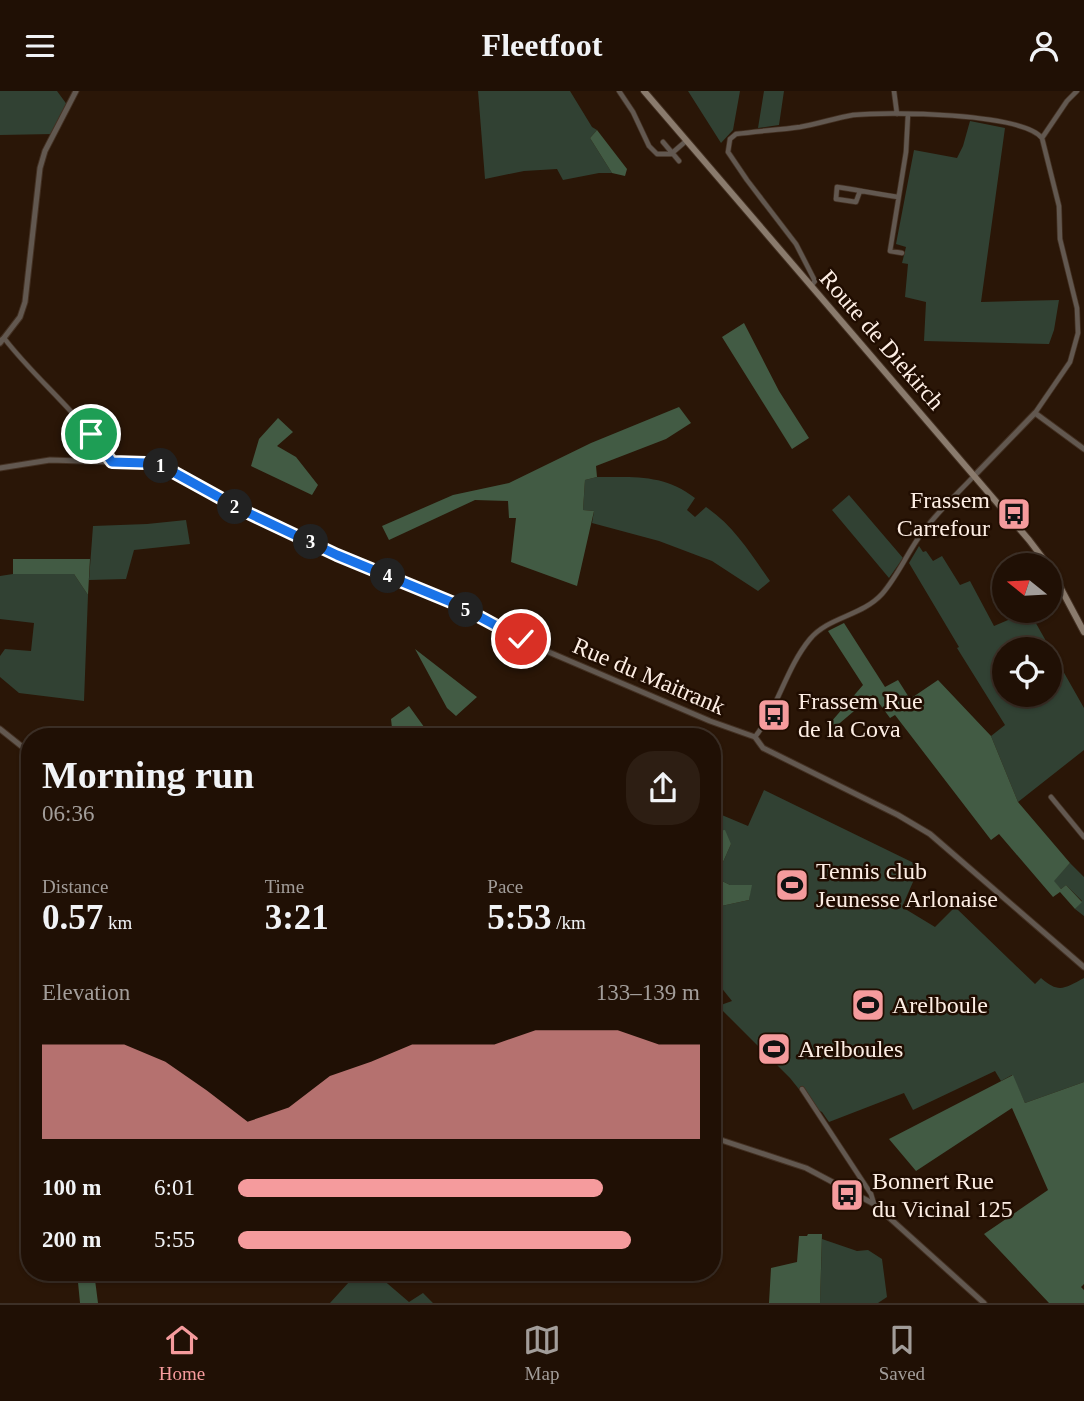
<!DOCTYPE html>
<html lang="en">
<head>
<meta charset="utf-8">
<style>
  body { margin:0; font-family:"Times New Roman",serif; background:#2d1e13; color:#f1f3f6; height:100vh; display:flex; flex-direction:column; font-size:26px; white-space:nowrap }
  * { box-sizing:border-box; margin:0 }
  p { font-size:23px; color:#a29d9a }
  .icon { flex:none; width:38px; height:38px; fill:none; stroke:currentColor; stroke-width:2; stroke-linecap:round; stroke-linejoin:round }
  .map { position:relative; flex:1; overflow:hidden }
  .details { position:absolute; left:21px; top:637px; width:700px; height:553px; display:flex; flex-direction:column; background:#201005; border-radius:28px; box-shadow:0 2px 5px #0004,0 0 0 2px #3d3027 }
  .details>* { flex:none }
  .needle { width:46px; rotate:288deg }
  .controls { position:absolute; left:992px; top:462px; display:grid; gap:14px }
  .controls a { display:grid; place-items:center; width:70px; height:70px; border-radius:50%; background:#201005; box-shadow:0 2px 5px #0004,0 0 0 2px #3d3027; font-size:35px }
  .pin { position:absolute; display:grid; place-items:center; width:60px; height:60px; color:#fff; margin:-30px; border:4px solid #fff; border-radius:50%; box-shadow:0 2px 7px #0007 }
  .km { position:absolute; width:35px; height:35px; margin:-18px; border-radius:50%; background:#222; color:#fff; font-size:19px; line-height:35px; text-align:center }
  .round { display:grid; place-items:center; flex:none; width:74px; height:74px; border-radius:28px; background:#2d1e13 }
  .overview { display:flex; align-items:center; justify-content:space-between; height:119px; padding:0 21px }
  h1 { font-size:38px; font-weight:700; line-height:52px }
  .metrics { display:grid; grid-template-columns:repeat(3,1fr); gap:10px; height:119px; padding:7px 21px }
  .metrics div { display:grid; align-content:center }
  .metrics b { font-size:35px; font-weight:700 }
  .metrics small { font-size:19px; font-weight:400 }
  .metrics p { font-size:19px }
  .chart { height:196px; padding:14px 21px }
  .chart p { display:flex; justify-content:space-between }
  .chart svg { width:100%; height:126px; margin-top:7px; fill:#f59b9d; opacity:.7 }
  ul { padding:0 21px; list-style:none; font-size:23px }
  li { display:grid; grid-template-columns:112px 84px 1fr; align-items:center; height:52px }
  li i { height:18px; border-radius:9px; background:#f59b9d }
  header { display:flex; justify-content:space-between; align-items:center; height:91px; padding:0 21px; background:#201005; font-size:32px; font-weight:700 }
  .dock { display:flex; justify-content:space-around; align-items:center; height:98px; border-top:2px solid #3d3027; background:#201005; font-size:19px; color:#a29d9a }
  .dock a { display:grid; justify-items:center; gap:4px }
  .dock .on { color:#f59b9d }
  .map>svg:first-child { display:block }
  .green { fill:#314133; fill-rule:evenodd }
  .forest { fill:#425b44 }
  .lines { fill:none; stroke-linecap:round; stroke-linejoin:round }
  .minor-casing { stroke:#433022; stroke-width:6 }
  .tertiary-casing { stroke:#433022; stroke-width:7 }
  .secondary-casing { stroke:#433022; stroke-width:8 }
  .minor { stroke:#625850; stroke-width:4.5 }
  .tertiary { stroke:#625850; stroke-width:5 }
  .secondary { stroke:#8a7b6d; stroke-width:6 }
  .route-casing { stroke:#fff; stroke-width:14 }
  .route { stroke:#1a73e8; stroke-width:9 }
  .labels { text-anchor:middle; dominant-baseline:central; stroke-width:5; stroke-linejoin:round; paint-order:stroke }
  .street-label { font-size:24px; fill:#fdeee4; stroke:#200d01 }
  .poi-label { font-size:24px; fill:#fdeee4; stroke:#200d01; text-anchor:start }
</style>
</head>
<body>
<header><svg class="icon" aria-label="menu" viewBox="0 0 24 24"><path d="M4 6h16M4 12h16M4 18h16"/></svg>Fleetfoot<svg class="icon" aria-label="person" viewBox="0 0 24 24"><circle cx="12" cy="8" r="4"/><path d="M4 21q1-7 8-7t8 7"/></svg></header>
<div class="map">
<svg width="1084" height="1212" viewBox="0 0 1084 1212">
  <rect width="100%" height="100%" fill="#2a1607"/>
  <path class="green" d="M0,0H57L68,15L53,43L0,44Z
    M478,0H570L592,36L597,39L590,47L612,82H599L563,89L557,78L524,80L485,88Z
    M688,0H740L733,39L721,52Z
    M764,0H784L779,34L758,37Z
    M970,30L1005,37L981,211L1059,209L1054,239L1049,253L924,250L926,211L905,206L908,173L902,172L906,156L896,153L914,59L957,67L963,55Z
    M597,386C634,386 665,383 695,407L687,419L695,426L706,416C734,435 751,463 770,490L758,500L712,470L659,450L592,432L594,420L583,419L585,389Z
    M849,404L903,467L889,487L832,419Z
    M186,429L190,453L134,459L126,488L89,489L93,435L147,433Z
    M919,455L923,461L926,460L933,470L942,465L960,494L970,490L994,535L1029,520L1084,617V659L1018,711L991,645L1005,634L957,557L959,556L909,472ZM1004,558H1050V604H1004Z
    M13,483H74L88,504L84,610L19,602L0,586V565L5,558L31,560L34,532L0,528V485Z
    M764,699L920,775L902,816L935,836L955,816L1035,893L1041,887C1059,903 1065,897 1084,887V991L1025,1012L1012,984L1001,990L995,980L913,1019L904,1002L829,1031L822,1021L814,1017L790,987L718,915L732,910L712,885V817L749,809L751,794H730L716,787L731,753L717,741V722L748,735Z
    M1070,772L1084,786V825L1075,818L1082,810L1066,794L1061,798L1053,790Z
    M822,1148L857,1160L868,1159L882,1168L887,1206L878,1212H820Z
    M358,1181H374L409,1211L423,1202L433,1212H330Z"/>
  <path class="forest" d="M597,39L627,78L625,85L612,82L590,47Z
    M744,232L779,300L809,347L792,358L722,246Z
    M679,316L691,332L666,348L596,375L597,386L585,389L583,419L594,420L577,495L511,471L516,427H509L508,410L475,409L389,449L382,435L453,404L509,392L591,352Z
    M278,327L293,341L277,355L296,366L318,394L312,404L251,375L259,348Z
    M13,468H90L88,504L74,483H13Z
    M844,532L885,596L898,589L910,608L938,589L991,645L1018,711L1070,772L1054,790L1061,798L1066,794L1082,811L1075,818L1060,801L1053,806L999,743L991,749L895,624L890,627L873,604L834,637L831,631L863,594L828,540Z
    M415,558L477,606L456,625L447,617Z
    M409,615L427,640L423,646H393L391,628Z
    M712,684L719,687L717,740L725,739L731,753L716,787L730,794H752L749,809L712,817Z
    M1013,984L1025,1012L1084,991V1193L1081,1196L1084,1199V1212H1049L984,1143L1048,1099L1012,1017L916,1080L889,1048Z
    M808,1143H822L820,1212H769L771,1177L797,1171L799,1145H807Z
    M77,1181H94L98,1212H80Z"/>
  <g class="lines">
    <defs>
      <path id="minor" d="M619,0L633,21L649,55L657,63H671L686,50
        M894,0L897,23
        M663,51L679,70
        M860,100L856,111L836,108L837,96C857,99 877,103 898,106
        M902,162L890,160L906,61L908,23
        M811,195L815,190L796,153L747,89L728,61L730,48L736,43C758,40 779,39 800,36C818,33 835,27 853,24C886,20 1022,22 1042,47
        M1,249L4,247C30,281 62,308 89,341C97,351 106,360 112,371
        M1035,322L1070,271L1078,242L1077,217L1060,148L1059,115L1042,47L1067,10L1077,0
        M755,646C778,617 786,577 810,548C828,526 862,525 882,503C896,487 905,467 917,449C932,426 955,405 974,385
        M1051,706L1084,746
        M802,998L871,1103L874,1113"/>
      <path id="tertiary" d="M0,252L20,226L25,211L40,77L45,60L76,0
        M0,377L50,369L146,372L166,377L242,419L337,464L456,513L537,556L710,630L755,646L763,657L898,724L930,743L1084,876
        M974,385L1035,322L1084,358
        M0,638L30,662
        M712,1046L806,1077L874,1113L984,1212"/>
      <path id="secondary" d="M644,0L1029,449L1048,474
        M1050,477L1084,541"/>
    </defs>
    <use href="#minor" class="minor-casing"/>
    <use href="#tertiary" class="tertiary-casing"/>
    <use href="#secondary" class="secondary-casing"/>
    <use href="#minor" class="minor"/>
    <use href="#tertiary" class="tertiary"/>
    <use href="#secondary" class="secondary"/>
  </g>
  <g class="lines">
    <defs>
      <path id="route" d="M91,343L112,371L146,372L166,377L242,419L337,464L456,513L521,548"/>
    </defs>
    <use href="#route" class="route-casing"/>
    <use href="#route" class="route"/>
  </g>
  <defs>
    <symbol id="bus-square" viewBox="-11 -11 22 22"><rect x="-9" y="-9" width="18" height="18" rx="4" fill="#f59b9d" stroke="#200d01"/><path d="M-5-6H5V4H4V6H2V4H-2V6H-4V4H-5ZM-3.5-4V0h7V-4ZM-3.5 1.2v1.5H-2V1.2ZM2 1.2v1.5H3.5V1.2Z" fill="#111"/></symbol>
    <symbol id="stadium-square" viewBox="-11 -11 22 22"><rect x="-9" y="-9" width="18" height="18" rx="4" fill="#f59b9d" stroke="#200d01"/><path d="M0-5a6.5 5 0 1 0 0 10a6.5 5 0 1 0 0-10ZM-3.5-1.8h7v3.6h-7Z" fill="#111"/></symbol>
  </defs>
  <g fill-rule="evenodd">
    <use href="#bus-square" x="995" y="404" width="38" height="38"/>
    <use href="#bus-square" x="755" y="605" width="38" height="38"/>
    <use href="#stadium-square" x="773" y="775" width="38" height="38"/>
    <use href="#stadium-square" x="849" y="895" width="38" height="38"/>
    <use href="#stadium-square" x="755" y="939" width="38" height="38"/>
    <use href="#bus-square" x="828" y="1085" width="38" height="38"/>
  </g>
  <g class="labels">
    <g class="street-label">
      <text transform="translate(882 249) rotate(49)">Route de Diekirch</text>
      <text transform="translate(649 585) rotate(23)">Rue du Maitrank</text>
    </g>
    <g class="poi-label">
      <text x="990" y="409" text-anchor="end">Frassem<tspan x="990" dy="28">Carrefour</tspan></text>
      <text x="798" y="610">Frassem Rue<tspan x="798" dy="28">de la Cova</tspan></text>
      <text x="816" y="780">Tennis club<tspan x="816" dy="28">Jeunesse Arlonaise</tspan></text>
      <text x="892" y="914">Arelboule</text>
      <text x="798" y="958">Arelboules</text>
      <text x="872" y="1090">Bonnert Rue<tspan x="872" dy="28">du Vicinal 125</tspan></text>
    </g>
  </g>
</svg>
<div class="controls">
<a><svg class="needle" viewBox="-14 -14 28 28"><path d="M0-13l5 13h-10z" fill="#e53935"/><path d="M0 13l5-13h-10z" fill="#a29d9a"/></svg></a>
<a><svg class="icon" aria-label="locate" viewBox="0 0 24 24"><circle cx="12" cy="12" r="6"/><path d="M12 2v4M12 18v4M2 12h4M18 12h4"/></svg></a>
</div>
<div class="pin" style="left:91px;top:343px;background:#1e9e55"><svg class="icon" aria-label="arrive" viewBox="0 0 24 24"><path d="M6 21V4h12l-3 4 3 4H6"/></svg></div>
<div class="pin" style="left:521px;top:548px;background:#d93025"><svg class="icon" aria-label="check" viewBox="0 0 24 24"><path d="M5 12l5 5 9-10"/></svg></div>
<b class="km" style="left:161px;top:375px">1</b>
<b class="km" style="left:235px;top:416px">2</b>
<b class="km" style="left:311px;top:451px">3</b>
<b class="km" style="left:388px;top:485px">4</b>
<b class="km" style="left:466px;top:519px">5</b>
<section class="details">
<div class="overview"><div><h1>Morning run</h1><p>06:36</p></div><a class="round"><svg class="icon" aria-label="share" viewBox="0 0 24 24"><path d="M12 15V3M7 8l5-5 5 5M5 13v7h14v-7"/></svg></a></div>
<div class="metrics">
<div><p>Distance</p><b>0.57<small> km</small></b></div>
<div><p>Time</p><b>3:21</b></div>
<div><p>Pace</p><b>5:53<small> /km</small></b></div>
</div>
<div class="chart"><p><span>Elevation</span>133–139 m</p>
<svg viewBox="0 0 160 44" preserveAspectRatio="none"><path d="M0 44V11L10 11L20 11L30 17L40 27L50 38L60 33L70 22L80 17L90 11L100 11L110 11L120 6L130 6L140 6L150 11L160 11V44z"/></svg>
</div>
<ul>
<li><b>100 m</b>6:01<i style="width:79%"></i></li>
<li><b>200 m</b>5:55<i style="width:85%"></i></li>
</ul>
</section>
</div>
<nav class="dock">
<a class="on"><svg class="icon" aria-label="home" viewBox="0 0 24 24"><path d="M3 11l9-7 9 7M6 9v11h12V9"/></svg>Home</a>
<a><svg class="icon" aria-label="map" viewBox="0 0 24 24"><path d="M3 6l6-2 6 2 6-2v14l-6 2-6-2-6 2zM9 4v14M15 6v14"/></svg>Map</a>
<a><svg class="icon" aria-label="saved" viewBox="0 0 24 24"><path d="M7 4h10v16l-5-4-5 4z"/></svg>Saved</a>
</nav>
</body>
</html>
